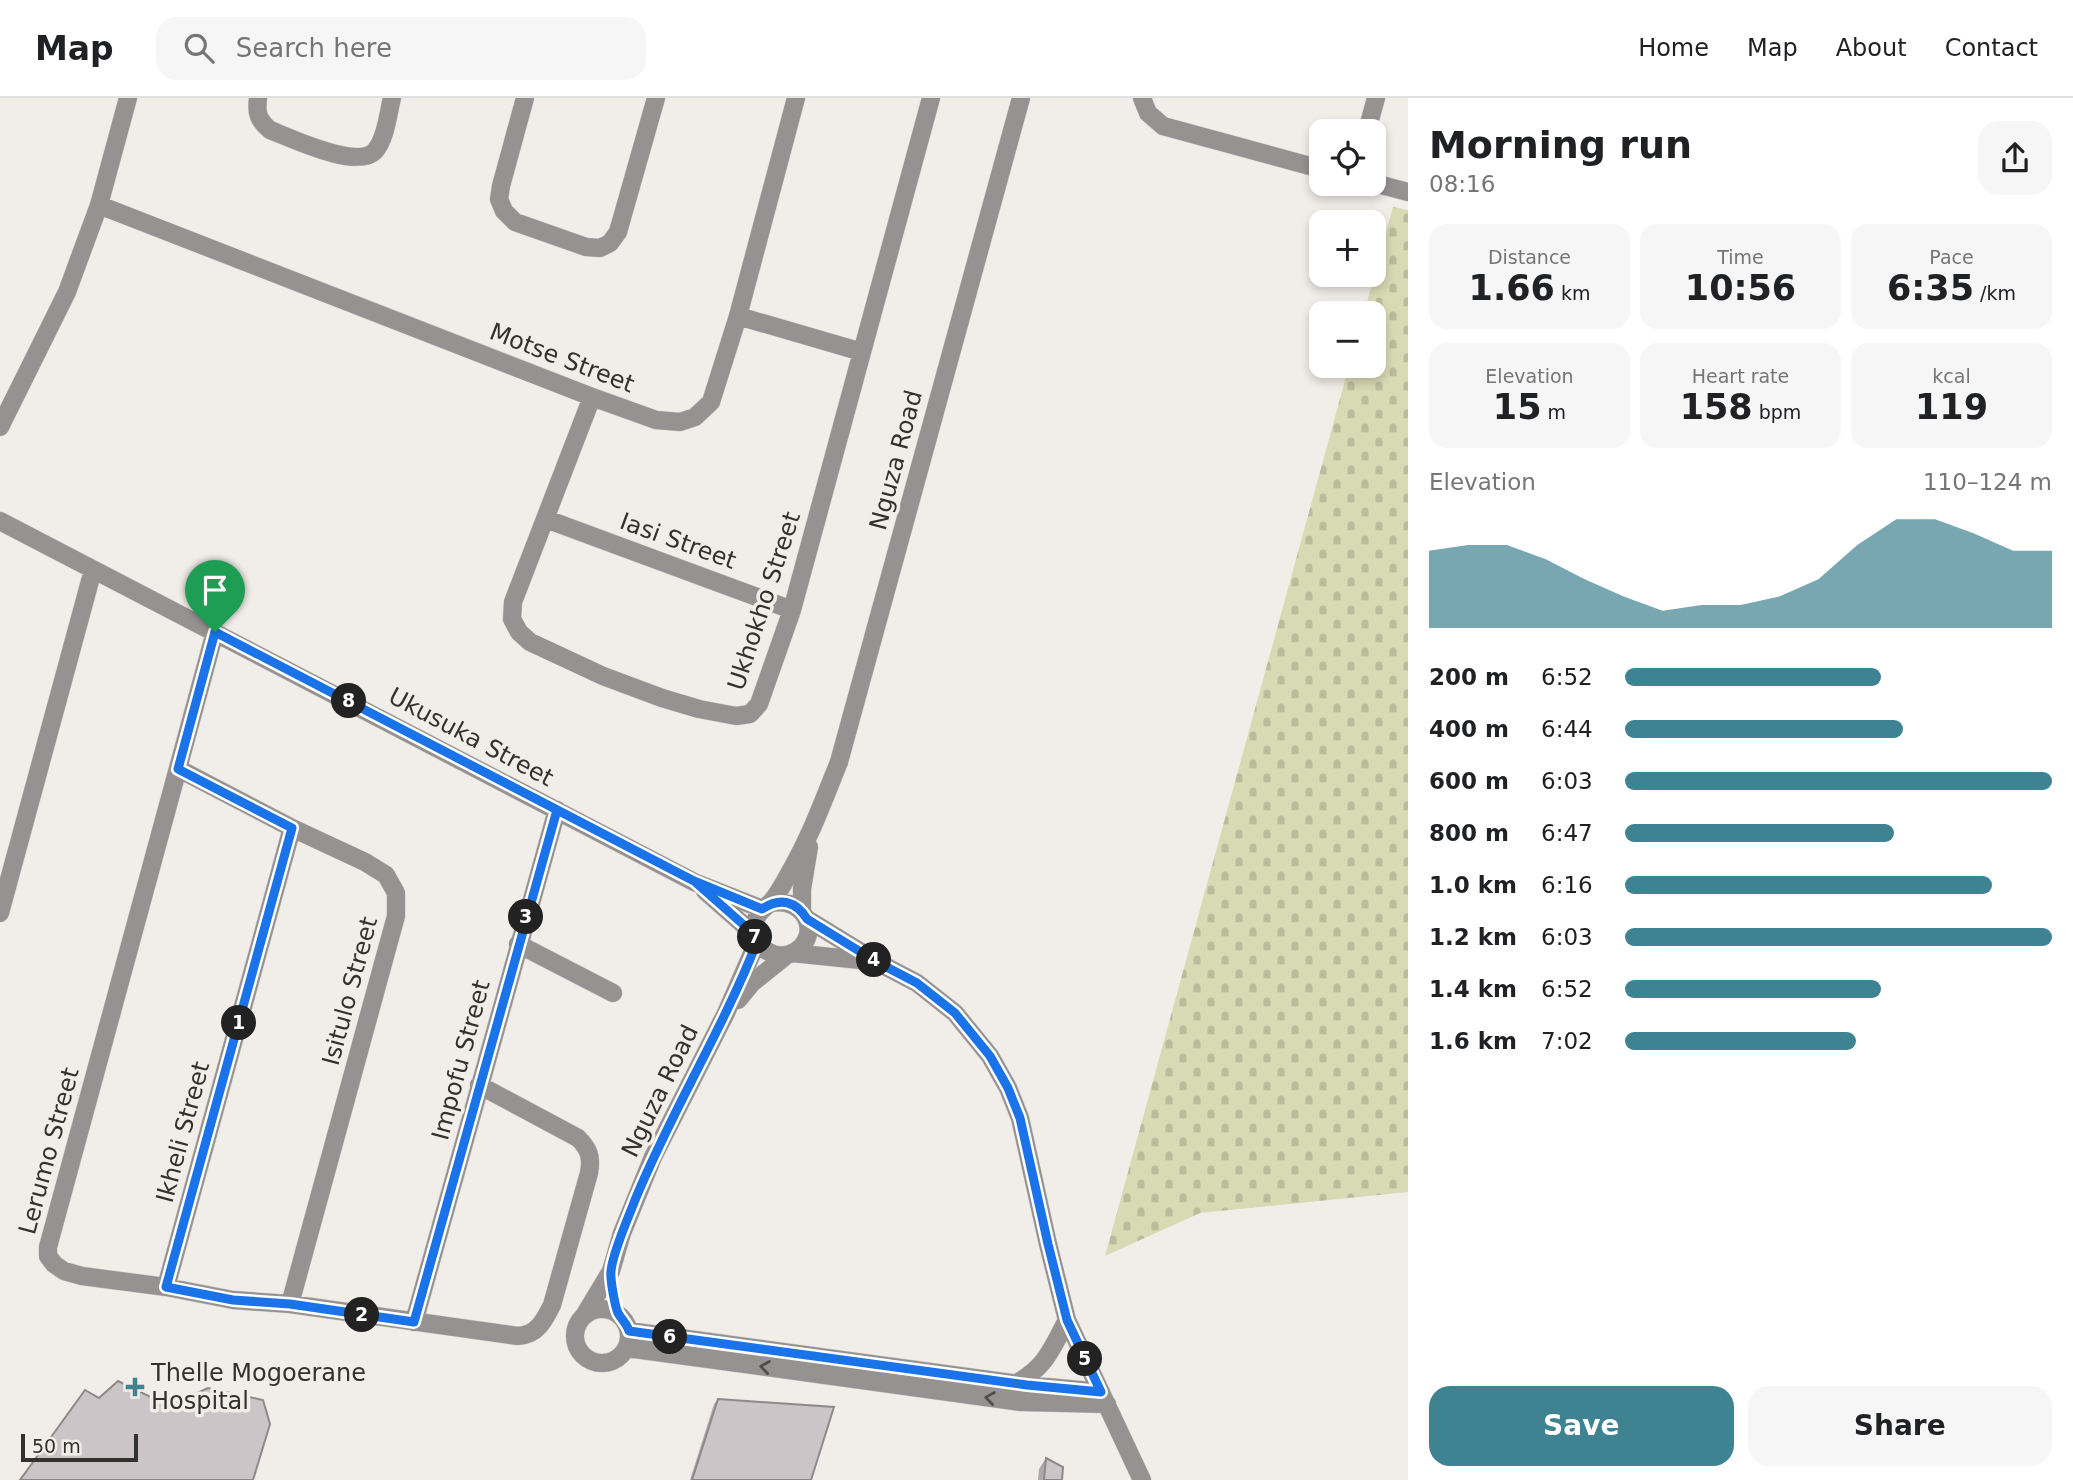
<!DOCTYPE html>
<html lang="en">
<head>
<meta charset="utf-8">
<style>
  body { margin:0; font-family:"DejaVu Sans",sans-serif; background:#f6f6f6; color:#202124; height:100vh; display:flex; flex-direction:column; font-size:26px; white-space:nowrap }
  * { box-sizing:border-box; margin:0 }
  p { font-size:23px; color:#757577 }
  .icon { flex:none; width:38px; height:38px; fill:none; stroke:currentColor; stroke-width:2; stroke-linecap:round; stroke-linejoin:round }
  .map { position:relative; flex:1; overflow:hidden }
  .sheet { display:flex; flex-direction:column; background:#fff; width:665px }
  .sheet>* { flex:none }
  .buttons { position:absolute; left:1309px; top:21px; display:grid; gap:14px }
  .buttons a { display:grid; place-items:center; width:77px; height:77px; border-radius:14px; background:#fff; box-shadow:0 4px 10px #0003; font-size:35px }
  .scale { position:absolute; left:21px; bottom:18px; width:117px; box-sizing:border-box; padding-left:7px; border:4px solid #33312f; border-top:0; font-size:19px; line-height:24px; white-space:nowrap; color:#33312f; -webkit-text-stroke:5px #f1ede8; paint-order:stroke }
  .pin { position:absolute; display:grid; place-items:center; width:60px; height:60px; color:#fff; margin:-72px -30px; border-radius:50% 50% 50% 0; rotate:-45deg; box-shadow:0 0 7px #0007 }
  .pin .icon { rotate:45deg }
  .km { position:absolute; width:35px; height:35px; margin:-18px; border-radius:50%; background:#222; color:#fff; font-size:19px; line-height:35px; text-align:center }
  .round { display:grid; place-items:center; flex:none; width:74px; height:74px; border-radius:21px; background:#f6f6f6 }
  .head { display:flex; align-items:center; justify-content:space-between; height:119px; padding:0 21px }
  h1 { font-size:38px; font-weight:700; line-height:52px }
  .stats { display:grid; grid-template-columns:repeat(3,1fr); gap:10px; height:119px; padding:7px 21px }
  .stats div { display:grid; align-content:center; border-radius:18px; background:#f6f6f6; text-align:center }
  .stats b { font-size:35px; font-weight:700 }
  .stats small { font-size:19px; font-weight:400 }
  .stats p { font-size:19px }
  .chart { height:196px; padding:14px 21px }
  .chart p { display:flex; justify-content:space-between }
  .chart svg { width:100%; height:126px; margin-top:7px; fill:#3f8392; opacity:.7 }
  .cta { display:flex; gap:14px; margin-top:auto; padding:14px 21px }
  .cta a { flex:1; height:80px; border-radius:21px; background:#3f8392; color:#fff; font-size:28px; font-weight:700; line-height:80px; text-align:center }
  .cta a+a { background:#f6f6f6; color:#202124 }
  ul { padding:0 21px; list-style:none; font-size:23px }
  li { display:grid; grid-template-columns:112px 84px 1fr; align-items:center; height:52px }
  li i { height:18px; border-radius:9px; background:#3f8392 }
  header { display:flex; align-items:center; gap:42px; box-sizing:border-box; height:98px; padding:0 35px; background:#fff; border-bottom:2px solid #e0e0e0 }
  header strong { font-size:33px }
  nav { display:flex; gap:38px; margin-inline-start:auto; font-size:24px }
  .search { width:490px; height:63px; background:#f6f6f6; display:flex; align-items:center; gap:18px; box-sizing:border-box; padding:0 24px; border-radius:21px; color:#757577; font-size:26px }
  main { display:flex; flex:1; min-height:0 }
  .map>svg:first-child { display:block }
  .cemetery { fill:url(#cemetery-stones) }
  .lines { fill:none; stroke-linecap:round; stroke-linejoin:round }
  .minor-casing { stroke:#cfcbc7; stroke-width:19 }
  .minor { stroke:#959291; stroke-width:18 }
  .wall { fill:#afa9ab }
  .building { fill:#cbc5c7; stroke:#8e8a8b; stroke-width:2 }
  .oneway { stroke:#504e4c }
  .route-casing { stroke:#fff; stroke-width:14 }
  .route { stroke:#1a73e8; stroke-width:9 }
  .poi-dot { fill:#3f8392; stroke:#f1ede8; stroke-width:2.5 }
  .labels { text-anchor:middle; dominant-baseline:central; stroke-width:7; stroke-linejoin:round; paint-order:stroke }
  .street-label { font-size:24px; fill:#33312f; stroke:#f1ede8 }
  .poi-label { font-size:24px; fill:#33312f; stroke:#f1ede8; text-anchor:start }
</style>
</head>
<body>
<header>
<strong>Map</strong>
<div class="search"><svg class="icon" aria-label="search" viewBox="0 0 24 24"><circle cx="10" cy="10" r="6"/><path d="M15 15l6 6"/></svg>Search here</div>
<nav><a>Home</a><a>Map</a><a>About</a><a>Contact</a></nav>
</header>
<main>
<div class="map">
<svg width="1408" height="1382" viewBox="0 0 1408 1382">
  <defs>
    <pattern id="cemetery-stones" width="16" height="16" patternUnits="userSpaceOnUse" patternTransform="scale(1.75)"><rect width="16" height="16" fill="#d8dab4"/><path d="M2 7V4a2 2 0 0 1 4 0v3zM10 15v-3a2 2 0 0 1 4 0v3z" fill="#babc9b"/></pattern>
  </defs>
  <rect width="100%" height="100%" fill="#f1ede8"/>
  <path class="cemetery" d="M1393,109L1408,112V1094L1200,1115L1105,1158L1349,268H1374V215H1364Z"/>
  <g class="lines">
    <defs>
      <path id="minor" d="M258,0C256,15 258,22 270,32C291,40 357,72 375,53C386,40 388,16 392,0
        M525,0L501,88L499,101L504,113L515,124L586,149L600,150L610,145L618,134L656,0
        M1142,0L1148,15L1163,28L1321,71
        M1367,33L1376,0
        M1374,85L1408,94
        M99,107L592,299L656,322L680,324L695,319L711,304L738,218L796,0
        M738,218L862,254
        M592,299L513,504L512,521L519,534L530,544L603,578L662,600L699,611L736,618L750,616L759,606L792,512L931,0
        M0,329L67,194L99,107L128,0
        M546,421L792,512
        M0,423L694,784L762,811
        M215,534L48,1149V1158L54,1166L64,1173L82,1178L166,1189L233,1202L290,1206L518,1238C537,1237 544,1223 552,1207L589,1075C592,1059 589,1051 578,1040L479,987
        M179,671L292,730L365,764L386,777L396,795V818L290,1206
        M705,793L754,836
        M769,806C803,796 823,835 796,853C776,866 750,848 755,825C757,814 764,811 771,804C779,795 785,783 791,772C811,737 824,701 839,664L1021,0
        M802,813V791L809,749
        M0,815L93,472
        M807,821L877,864L917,885L955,915L990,958L1008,990L1020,1020L1048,1146L1067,1222L1142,1382
        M518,846L613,895
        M792,855L870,863
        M738,902L752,885L787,857
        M166,1189L292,730
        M575 1238a27 27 0 1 1 54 0a27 27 0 1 1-54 0Z
        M584,1218L611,1173L622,1135L653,1059L726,915L757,844
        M414,1224L557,712
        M629,1233L1027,1287L1101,1294
        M627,1250L1021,1304L1107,1306
        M1015,1286C1046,1269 1051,1252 1067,1222"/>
    </defs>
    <use href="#minor" class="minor-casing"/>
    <use href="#minor" class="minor"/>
  </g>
  <path class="wall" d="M718,1301L811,1382H690L714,1306Z
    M1046,1360L1062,1382H1038L1039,1371Z"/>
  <path class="building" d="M118,1283L169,1308L208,1290L263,1302L270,1326L253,1382H20L85,1292L99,1300Z
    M718,1301L834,1309L811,1382H692Z
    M1046,1360L1063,1369L1062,1382H1044Z"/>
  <defs><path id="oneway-chevron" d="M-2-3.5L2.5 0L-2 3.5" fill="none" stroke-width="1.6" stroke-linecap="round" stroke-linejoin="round" transform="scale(1.75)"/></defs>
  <g class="oneway">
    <use href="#oneway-chevron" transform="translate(765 1269) rotate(-172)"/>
    <use href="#oneway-chevron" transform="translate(990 1300) rotate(-172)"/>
  </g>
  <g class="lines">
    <defs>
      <path id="route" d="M215,534L178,671L292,730L166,1189L233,1202L290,1206L414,1224L557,712L694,783L762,811C780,799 796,803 807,821L877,864L917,885L955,915L990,958L1008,990L1020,1020L1048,1146L1067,1222L1101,1294L1027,1287L629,1233C627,1226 622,1222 618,1215C615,1208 610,1182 611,1173C613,1153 628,1121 635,1102C671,1014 722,933 757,844L754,836L694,783L215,534"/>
    </defs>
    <use href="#route" class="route-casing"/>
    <use href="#route" class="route"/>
  </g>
  <path class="poi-dot" d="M131.5 1278.5h7v7h7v7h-7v7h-7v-7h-7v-7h7z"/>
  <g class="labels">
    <g class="street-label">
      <text transform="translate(562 260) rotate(21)">Motse Street</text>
      <text transform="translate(896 362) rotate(-75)">Nguza Road</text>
      <text transform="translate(678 443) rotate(20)">Iasi Street</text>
      <text transform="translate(764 503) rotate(-72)">Ukhokho Street</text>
      <text transform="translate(471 639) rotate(28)">Ukusuka Street</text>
      <text transform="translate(350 893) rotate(-75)">Isitulo Street</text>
      <text transform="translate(461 962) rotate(-75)">Impofu Street</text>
      <text transform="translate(660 993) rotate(-64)">Nguza Road</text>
      <text transform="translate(183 1034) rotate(-75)">Ikheli Street</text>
      <text transform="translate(49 1053) rotate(-75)">Lerumo Street</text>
    </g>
    <g class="poi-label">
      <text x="151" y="1275">Thelle Mogoerane<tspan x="151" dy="28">Hospital</tspan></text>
    </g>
  </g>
</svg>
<div class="buttons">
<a><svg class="icon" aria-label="locate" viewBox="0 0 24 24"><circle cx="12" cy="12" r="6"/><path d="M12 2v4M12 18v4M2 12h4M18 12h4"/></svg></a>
<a>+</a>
<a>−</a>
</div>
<div class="scale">50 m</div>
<div class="pin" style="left:215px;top:534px;background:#1e9e55"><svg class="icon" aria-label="arrive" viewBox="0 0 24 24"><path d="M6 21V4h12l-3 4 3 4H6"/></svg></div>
<b class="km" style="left:239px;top:925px">1</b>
<b class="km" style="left:362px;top:1217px">2</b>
<b class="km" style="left:526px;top:819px">3</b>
<b class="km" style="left:874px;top:862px">4</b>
<b class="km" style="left:1085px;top:1261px">5</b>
<b class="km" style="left:670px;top:1239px">6</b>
<b class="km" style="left:755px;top:839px">7</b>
<b class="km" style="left:349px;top:603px">8</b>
</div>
<section class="sheet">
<div class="head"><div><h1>Morning run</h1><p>08:16</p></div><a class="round"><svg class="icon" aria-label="share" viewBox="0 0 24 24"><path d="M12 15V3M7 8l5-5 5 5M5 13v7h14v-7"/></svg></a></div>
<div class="stats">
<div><p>Distance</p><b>1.66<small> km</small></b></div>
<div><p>Time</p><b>10:56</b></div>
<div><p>Pace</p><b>6:35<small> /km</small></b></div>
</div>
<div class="stats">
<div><p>Elevation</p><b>15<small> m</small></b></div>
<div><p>Heart rate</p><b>158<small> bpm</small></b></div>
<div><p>kcal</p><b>119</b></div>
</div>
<div class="chart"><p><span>Elevation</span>110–124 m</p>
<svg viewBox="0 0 160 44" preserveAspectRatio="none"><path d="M0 44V17L10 15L20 15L30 20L40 27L50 33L60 38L70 36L80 36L90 33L100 27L110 15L120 6L130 6L140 11L150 17L160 17V44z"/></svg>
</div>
<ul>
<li><b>200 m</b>6:52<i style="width:60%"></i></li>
<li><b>400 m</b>6:44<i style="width:65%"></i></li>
<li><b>600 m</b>6:03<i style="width:100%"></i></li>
<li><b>800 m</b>6:47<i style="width:63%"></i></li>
<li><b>1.0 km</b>6:16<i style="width:86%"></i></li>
<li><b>1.2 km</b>6:03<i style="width:100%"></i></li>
<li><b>1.4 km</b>6:52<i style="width:60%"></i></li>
<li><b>1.6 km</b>7:02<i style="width:54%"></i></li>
</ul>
<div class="cta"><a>Save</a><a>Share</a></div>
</section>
</main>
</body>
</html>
